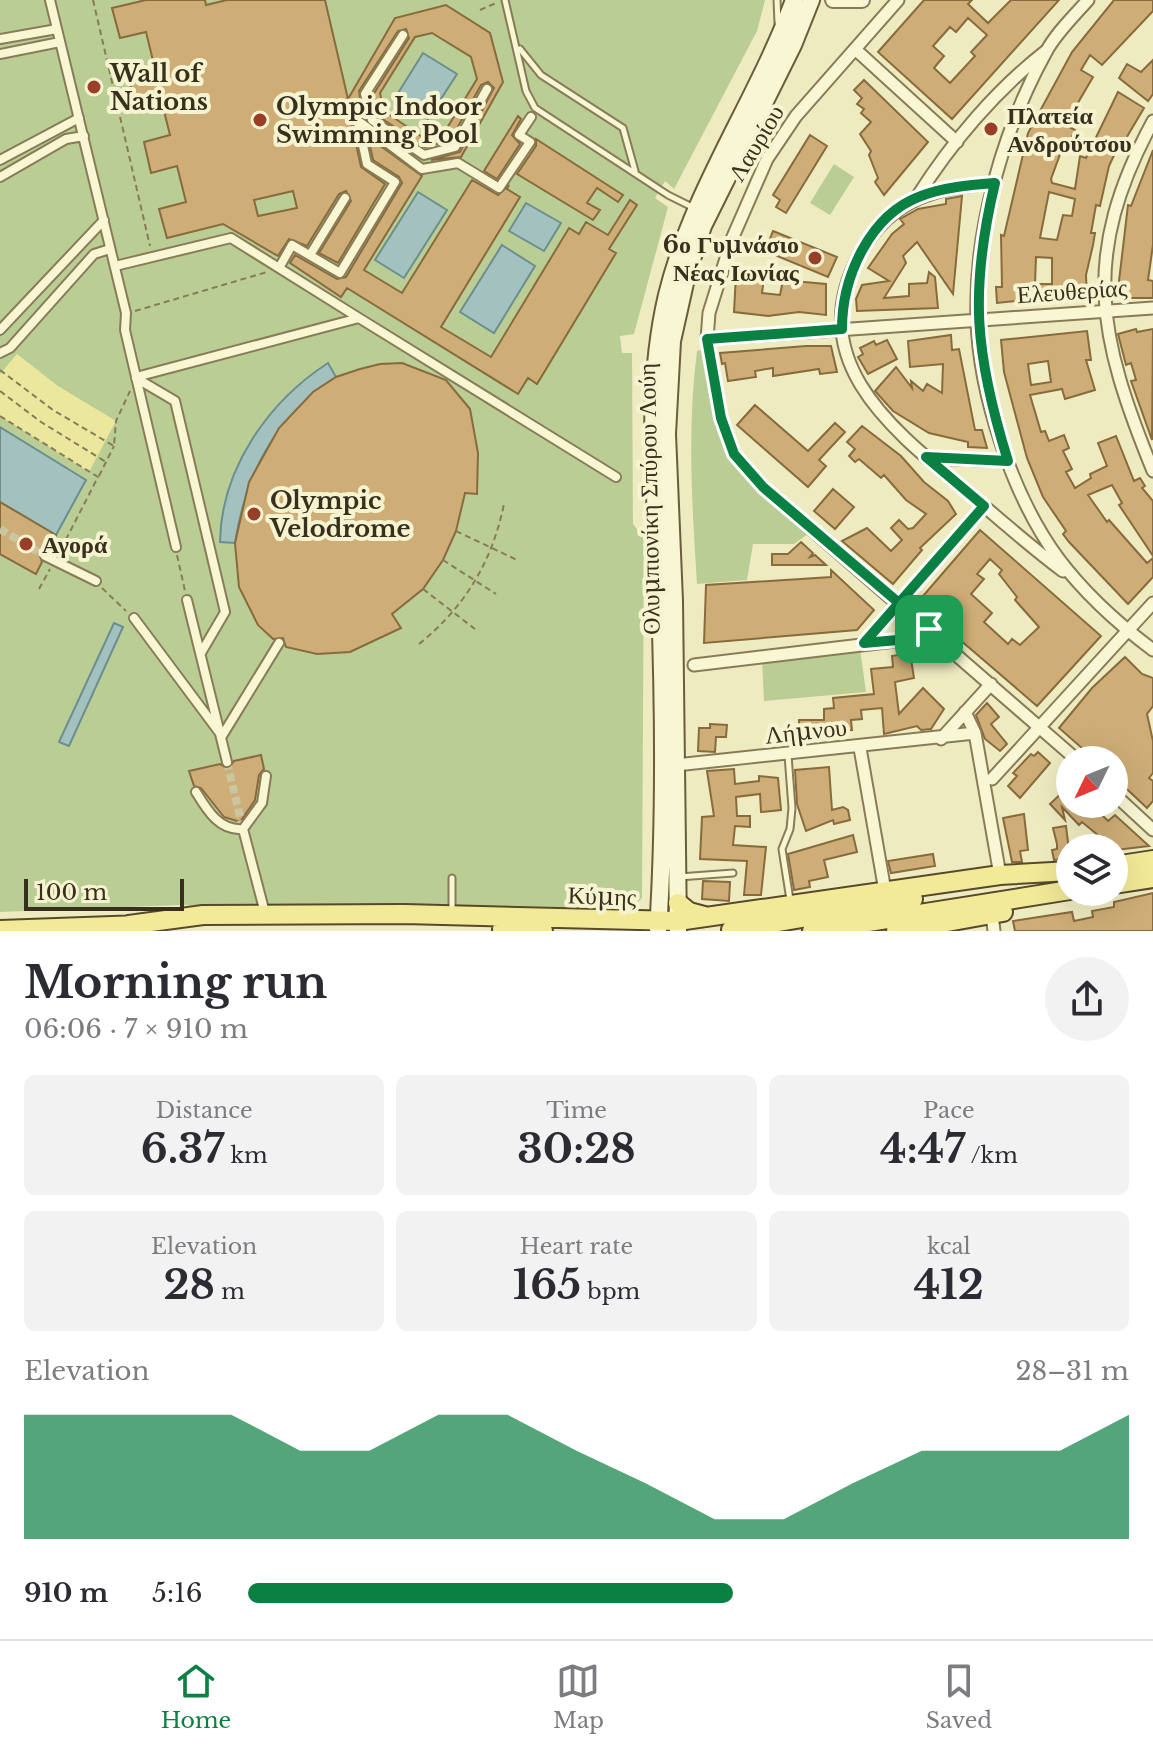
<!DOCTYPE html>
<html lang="en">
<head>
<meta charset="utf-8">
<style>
  body { margin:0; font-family:"Libre Baskerville",serif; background:#f2f2f3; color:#2b2b33; height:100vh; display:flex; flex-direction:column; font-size:30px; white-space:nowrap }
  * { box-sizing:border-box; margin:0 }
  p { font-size:26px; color:#7c7c81 }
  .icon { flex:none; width:44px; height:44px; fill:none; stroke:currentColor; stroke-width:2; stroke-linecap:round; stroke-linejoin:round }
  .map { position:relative; height:931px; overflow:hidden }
  .sheet { display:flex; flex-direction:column; background:#fff; flex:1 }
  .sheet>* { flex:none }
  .needle { width:52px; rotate:227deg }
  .controls { position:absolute; left:1056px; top:746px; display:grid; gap:16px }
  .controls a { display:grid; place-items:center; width:72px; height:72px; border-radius:50%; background:#fff; box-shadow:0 8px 32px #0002; font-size:40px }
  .scale { position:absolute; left:24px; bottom:20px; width:160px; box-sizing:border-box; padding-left:8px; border:4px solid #38301d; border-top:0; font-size:22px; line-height:28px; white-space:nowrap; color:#38301d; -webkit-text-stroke:6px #f6f3d0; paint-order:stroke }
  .pin { position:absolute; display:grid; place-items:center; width:68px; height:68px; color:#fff; margin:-34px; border-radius:16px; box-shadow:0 4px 12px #0006 }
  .round { display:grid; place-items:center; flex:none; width:84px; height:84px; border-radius:42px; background:#f2f2f3 }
  .head { display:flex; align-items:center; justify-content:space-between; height:136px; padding:0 24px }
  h1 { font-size:44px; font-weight:700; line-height:60px }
  .figures { display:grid; grid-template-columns:repeat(3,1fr); gap:12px; height:136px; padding:8px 24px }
  .figures div { display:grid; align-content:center; border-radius:12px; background:#f2f2f3; text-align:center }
  .figures b { font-size:40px; font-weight:700 }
  .figures small { font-size:22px; font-weight:400 }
  .figures p { font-size:22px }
  .chart { height:224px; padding:16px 24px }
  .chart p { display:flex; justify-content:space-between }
  .chart svg { width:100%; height:144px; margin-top:8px; fill:#0b8043; opacity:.7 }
  ul { padding:0 24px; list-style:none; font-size:26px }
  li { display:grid; grid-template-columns:128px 96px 1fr; align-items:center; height:60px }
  li i { height:20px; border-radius:10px; background:#0b8043 }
  .tab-bar { display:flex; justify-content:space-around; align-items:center; height:112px; border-top:2px solid #e1e1e2; background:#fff; font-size:22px; color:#7c7c81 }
  .tab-bar a { display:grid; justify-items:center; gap:4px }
  .tab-bar .on { color:#0b8043 }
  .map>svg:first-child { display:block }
  .green { fill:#bacd94 }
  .sand { fill:#ebe89d }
  .water { fill:#a3c1bf; stroke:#6a8f8e; stroke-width:2 }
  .building { fill:#cead76; stroke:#886b3d; stroke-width:2; fill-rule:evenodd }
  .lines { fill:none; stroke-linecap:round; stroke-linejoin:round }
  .pedestrian-tunnel { stroke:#cac6a0; stroke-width:8; stroke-dasharray:8 4; stroke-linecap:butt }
  .service-casing { stroke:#887c58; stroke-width:9 }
  .pedestrian-casing { stroke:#887c58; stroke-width:12 }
  .minor-casing { stroke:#887c58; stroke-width:15 }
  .tertiary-casing { stroke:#887c58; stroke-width:18 }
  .secondary-casing { stroke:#6a5d3b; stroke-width:20 }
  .primary-casing { stroke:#56492c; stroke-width:22 }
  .path { stroke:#887c58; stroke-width:2; stroke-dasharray:6 4; stroke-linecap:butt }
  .service { stroke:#f9f6d4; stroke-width:5 }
  .pedestrian { stroke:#f9f6d4; stroke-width:8 }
  .minor { stroke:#f9f6d4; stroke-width:11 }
  .tertiary { stroke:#f9f6d4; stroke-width:14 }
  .secondary { stroke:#f9f6d4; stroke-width:16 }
  .primary { stroke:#f3ea97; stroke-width:18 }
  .route-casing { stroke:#fff; stroke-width:16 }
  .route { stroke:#0b8043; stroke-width:10 }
  .poi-dot { fill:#993f27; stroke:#f6f3d0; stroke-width:3 }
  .labels { text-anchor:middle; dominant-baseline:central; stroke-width:8; stroke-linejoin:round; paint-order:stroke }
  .poi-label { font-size:24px; font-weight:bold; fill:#38301d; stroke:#f6f3d0; text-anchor:start }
  .street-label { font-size:24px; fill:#38301d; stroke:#f6f3d0 }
</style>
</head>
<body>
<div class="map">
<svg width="1153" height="931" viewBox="0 0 1153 931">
  <rect width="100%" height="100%" fill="#efebc1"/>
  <path class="green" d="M0,0H765L757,31L674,189L665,181L655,198L668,207L634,334L620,336L622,353H632L633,524L644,538L642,898L630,910L181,905L0,912Z
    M834,164L854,177L830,215L810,203Z
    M701,350C710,387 711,433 734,465C753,491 784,512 808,534L794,544H753L747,580L697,584C692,506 687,428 697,351Z
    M860,649L866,692L764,701L762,660Z"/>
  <path class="sand" d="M17,354L58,386L116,421L89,472L0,416V374Z"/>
  <path class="water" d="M423,53L457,74L428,119L395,98Z
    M418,192L447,210L404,278L375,260Z
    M526,203L561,223L544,251L509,231Z
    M502,245L535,266L494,333L460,312Z
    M328,363L336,377C275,417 246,473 235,543L220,542C221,469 268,402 328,363Z
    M0,427L86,480L56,535L0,502Z
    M114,623L123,627L69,746L59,742Z"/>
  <path class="building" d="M146,0H205L206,5L227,0H325L348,99L395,18L446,5L490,33L503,82L461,157L431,160L460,152L494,88L488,82L481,85L450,141L425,147L378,116L373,95L409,38L406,29L398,31L359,91L361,105L349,112L361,167L385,184L338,263L319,253L351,201L346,191L339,194L307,246L289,239L278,256L223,224L167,238L159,209L186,202L177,166L151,173L144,142L170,135L161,99L135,105L128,75L155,69L146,32L120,38L112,8ZM432,33L471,57L477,79L444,133L425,139L384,111L380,93L415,37ZM293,191L297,208L258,216L254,200Z
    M924,0H972L968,4L988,23L1011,0H1059L952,119L878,52ZM968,18L987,35L971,52L975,56L950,83L934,68L944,56L933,46L950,27L956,32Z
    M1114,0H1153V11L1102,65L1090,55L1081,70L1093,77L1079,101L1069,127L1075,130L1069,143L1065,141L1051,179L1052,183L1075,189L1080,156L1086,158L1118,92L1144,108L1125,140L1122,138L1109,166L1100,206L1096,205L1091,233H1095L1093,245L1086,275L1087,301L1036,299L997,303L996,287H1002L1001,235L1004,236L1028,133L1072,52ZM1049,192L1075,199L1072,216L1063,215L1057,240L1040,238ZM1036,257L1052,258V284H1035Z
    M1153,60V94L1148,101L1119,78L1127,64L1141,72Z
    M864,80L928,142L884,195L875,182L878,178L869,155L871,151L860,134L871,122L861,113L864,109L857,104L862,98L854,90Z
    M518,116L521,119L512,135L520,144L497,179L484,171Z
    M810,135L827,146L786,213L776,207L780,200L773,195Z
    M368,137L422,176L364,270L402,293L472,180L498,195L509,185L507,189L520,197L441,327L491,357L569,228L579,234L586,222L608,235L630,200L637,205L609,249L616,253L537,384L528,378L518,394L347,288L341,297L290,263L295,255L337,279L346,277L402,183L399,177L373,160Z
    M536,139L623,195L618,202L597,188L587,203L600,210L593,220L517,174L536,146Z
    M1153,150V245L1148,280L1153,281V298H1117L1128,205L1131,206Z
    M962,196L953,294L917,242L903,256L906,263L884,298L909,296V284L927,283L929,272L935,277L938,308L857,311L856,299L862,285L889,281L868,268L892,234L904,224L900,219L918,209L946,204V199Z
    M773,231L837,257L828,277L765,251Z
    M736,274L764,278L762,293L780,295L783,280L826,284V315L799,312L768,316L734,312Z
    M1136,329L1137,332L1153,329L1152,440L1131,381L1136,380L1131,363L1126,365L1118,334Z
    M1087,331L1091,360H1086L1095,390L1065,399L1062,389L1030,395L1041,432L1045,431L1049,441L1064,435L1069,448L1063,451L1072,469L1066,472L1075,488L1091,478L1090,474L1107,466L1098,443L1116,436L1134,481L1140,478L1145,486L1142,488L1153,501V556L1119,505L1122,503L1112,485L1088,495L1107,522L1109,520L1147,563L1153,558V577L1128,604L1069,542L1063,534L1066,531L1043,497L1027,458L1004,372L1001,340ZM1048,361L1051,382L1031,385L1028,364Z
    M951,335L952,350L959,349L975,430H982L987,448L968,447V442L929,433L893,411L875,391L896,367L912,388L911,381L923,391L927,384L942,393L943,364L910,367L908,341Z
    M887,340L897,359L868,374L858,357L863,354L860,348L874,341L876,345Z
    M806,346H831L837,372L820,374L819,369L773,376V368L755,371L756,377L728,381L725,363L722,364L720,353Z
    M402,363L446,380L470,409L478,453L477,494L465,493L456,531L443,560L423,589L392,614L401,628L350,652L317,654L286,647L283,638L273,639L258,625L239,587L235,543L249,482L279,428L313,392L336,377L360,369L380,364Z
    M755,405L808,451L835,423L845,432L819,460L826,466L808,487L737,425Z
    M862,426L901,456L924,482L948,501L956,514L920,548L922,550L893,584L842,541L867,528L891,551L902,540L891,528L899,520L908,529L913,528L926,514L906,500L884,475L881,478L859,459L855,462L849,456L855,449L847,442Z
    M833,489L854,507L835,529L814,511Z
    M0,502L56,535L48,550L39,552L42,562L36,574L0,554Z
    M980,530L1101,636L1037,706L917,603ZM990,559L1002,570L999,574L1017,597L1015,600L1039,627L1020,645L1012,639L1008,644L984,622L992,613L971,594L984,579L977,574Z
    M801,542L813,553L810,557L815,555L826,565H772V554H788Z
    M831,570L874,610L857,630L704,643L706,585L831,577Z
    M910,653L914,678L895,682L899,714L923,688L944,709L931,729L921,730L917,726L884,734L882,708L861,710L862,719L851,720L852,730L799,733V720H824V709L834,708L833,698L874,694L871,669L893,667L892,656Z
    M1125,657L1142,674L1153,678V706L1147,714L1153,741V773L1149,778L1153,781V801L1147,808L1114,777V760H1087L1091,756L1059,728L1092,688Z
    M987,703L999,717L991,724L1007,744L1000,751L985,739L976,715Z
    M710,724L727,725L726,737H716L715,752L698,751L699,728H710Z
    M1038,752L1050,763L1020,798L1008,786L1017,776L1013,773L1031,754L1034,756Z
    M261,755L264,769L259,775L255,800L240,822L224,817L201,788L194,786L189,771L220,764L228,769L234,761Z
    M829,767L832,810L843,807L848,810L850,820L834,824L833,820L806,831L797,804L795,770Z
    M734,769L735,784L759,781V776L778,778L781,810L761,812L760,794L736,797L737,816H750V827L735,826L733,845L766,847L761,895H744L747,861L700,859L702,817L714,816L707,771Z
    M1070,785V804H1091L1108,821L1115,815L1149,846L1116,850L1082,822L1079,825L1062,807L1065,820L1050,804Z
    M1024,814L1028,850L1020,851L1022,862H1012L1003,818Z
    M1066,826L1070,858L1054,860L1052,850L1057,849V844L1053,828Z
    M853,835L857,852L824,860L828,877L809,881L810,887L794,890L788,854Z
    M933,854L935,866L891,873L888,861Z
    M703,881L730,882L729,901L702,899Z
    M1153,893V931H1015L1013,921L1072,912L1074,921L1093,917L1092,911L1114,907V902Z"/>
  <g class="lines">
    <path class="pedestrian-tunnel" d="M0,529L45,556
      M227,762L243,829"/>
    <defs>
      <path id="service" d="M505,0L526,91L535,108L668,195L692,207
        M777,0L778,23
        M520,49L541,75L623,128L635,171
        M865,641L898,604
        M788,755L792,808L790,829L782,849L790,900
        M679,877L733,873
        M452,878V913"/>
      <path id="pedestrian" d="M50,0L126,313L125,330L176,547
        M0,39L57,29
        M0,54L60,42
        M370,110L365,94L403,35
        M361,123L422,169L458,163L499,188L530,142L519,135L531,117
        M0,160L79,118
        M0,177L66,139L84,136
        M310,255L345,198
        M115,266L231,238L359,318
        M279,268L292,245L340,273L395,182L367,164L356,113L370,110L372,120L424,155L455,147L487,89
        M0,330L104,220
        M0,353L10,348L94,254L110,249
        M136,377L359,318L616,477
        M136,378L175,401L225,612L201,653
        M45,556L96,581
        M187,600L227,762
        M134,618L222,736L279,643
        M196,792C207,810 219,831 243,829L262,803L266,776
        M243,829L265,913"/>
      <path id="minor" d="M898,0L796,116L767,159L732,239L709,313L707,339L721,418L734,454L763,487L1077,760
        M1088,0C1074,16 1056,33 1046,52C1003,130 974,230 977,319C979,395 1013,497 1058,558C1085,594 1117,623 1153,650
        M855,49L957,142
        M1153,121C1080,256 1098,336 1153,471
        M995,183C937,188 893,197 861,252C801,358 890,428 964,489C997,517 1028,545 1063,571
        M917,197C951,143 996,90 1046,51
        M707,339L1153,308
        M926,458L1008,461
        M899,603L984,506
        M694,665L920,638L929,629
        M965,712L975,733L1000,875
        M941,739L991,684
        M860,748L885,891
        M676,765L975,733
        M992,779L1153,603
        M1114,794L1153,830
        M992,915L994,931"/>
      <path id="tertiary" d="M833,0H862"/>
      <path id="secondary" d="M658,931C665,823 664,712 660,603C657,501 643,396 667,295C693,189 757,101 794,0
        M678,931L674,601L667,434L672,341L687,274L703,226L793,45L811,0"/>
      <path id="primary" d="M1114,866L1153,860
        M1114,884L1153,878
        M678,903L689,912L704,916
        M129,925L203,915L404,914L678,921L1000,875L1070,871
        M502,929L543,931
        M0,930L140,925
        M731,930L913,899
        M812,931L1070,890
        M896,931L1003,912"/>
    </defs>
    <use href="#service" class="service-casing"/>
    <use href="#pedestrian" class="pedestrian-casing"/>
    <use href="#minor" class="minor-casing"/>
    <use href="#tertiary" class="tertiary-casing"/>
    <use href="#secondary" class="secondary-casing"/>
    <use href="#primary" class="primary-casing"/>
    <path class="path" d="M93,0L150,246
      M480,10L496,3
      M135,311L267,272
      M0,370L53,410L114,446L116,421L130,391
      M0,391L41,422L106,462
      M0,416L98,477L59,553
      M99,476L114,446
      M456,531L517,560
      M177,555L185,591
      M443,560L496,594
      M102,588L126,611
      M39,589L50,569
      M423,589L475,629
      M419,644C465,607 492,562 504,504"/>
    <use href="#service" class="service"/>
    <use href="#pedestrian" class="pedestrian"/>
    <use href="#minor" class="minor"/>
    <use href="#tertiary" class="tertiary"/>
    <use href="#secondary" class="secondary"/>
    <use href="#primary" class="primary"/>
  </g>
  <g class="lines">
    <defs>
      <path id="route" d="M929,629L899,603L984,506L926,457L1008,461C975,355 969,291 995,183C970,185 944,187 921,196C869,215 842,278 842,329L707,339L721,418L734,454L763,487L899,603L864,643L920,638L929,629"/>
    </defs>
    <use href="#route" class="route-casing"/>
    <use href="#route" class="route"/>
  </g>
  <g class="poi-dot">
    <circle cx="94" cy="87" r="8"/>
    <circle cx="260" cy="120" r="8"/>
    <circle cx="991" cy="129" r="8"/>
    <circle cx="815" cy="258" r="8"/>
    <circle cx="254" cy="514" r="8"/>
    <circle cx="26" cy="544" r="8"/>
  </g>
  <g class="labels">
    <g class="poi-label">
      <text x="110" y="73">Wall of<tspan x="110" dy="28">Nations</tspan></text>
      <text x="276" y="106">Olympic Indoor<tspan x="276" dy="28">Swimming Pool</tspan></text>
      <text x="1007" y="115">Πλατεία<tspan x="1007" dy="28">Ανδρούτσου</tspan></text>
      <text x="799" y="244" text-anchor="end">6ο Γυμνάσιο<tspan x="799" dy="28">Νέας Ιωνίας</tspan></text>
      <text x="270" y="500">Olympic<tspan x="270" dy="28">Velodrome</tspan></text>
      <text x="42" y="544">Αγορά</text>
    </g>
    <g class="street-label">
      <text transform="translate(756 143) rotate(-59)">Λαυρίου</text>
      <text transform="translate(1072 291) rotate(-4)">Ελευθερίας</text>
      <text transform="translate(649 499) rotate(-91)">Ολυμπιονίκη Σπύρου Λούη</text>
      <text transform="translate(806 731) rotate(-6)">Λήμνου</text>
      <text transform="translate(602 896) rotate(2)">Κύμης</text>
    </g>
  </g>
</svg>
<div class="controls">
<a><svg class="needle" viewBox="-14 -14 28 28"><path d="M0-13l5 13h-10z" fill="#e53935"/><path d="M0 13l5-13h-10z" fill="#7c7c81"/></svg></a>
<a><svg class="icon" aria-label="layers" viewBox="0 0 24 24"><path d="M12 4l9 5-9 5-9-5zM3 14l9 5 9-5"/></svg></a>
</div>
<div class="scale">100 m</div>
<div class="pin" style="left:929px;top:629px;background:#1e9e55"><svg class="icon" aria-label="arrive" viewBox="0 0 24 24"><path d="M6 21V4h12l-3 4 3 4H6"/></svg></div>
</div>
<section class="sheet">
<div class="head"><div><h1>Morning run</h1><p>06:06 · 7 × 910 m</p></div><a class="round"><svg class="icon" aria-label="share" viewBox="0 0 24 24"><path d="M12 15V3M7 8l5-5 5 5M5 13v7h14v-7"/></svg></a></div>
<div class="figures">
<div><p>Distance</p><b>6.37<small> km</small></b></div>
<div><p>Time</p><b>30:28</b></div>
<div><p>Pace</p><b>4:47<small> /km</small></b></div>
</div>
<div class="figures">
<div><p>Elevation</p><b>28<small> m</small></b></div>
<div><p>Heart rate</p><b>165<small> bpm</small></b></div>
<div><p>kcal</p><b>412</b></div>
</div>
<div class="chart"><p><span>Elevation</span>28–31 m</p>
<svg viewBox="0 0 160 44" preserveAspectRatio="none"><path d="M0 44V6L10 6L20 6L30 6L40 17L50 17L60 6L70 6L80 17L90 27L100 38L110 38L120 27L130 17L140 17L150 17L160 6V44z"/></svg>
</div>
<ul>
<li><b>910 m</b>5:16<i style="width:55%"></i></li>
</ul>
</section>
<nav class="tab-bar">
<a class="on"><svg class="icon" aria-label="home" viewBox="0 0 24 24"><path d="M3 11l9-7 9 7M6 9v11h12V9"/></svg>Home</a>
<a><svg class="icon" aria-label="map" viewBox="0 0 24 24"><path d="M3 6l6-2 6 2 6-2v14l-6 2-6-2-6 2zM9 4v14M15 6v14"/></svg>Map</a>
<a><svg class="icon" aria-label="saved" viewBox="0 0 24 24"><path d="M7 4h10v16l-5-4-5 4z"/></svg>Saved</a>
</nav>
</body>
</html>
